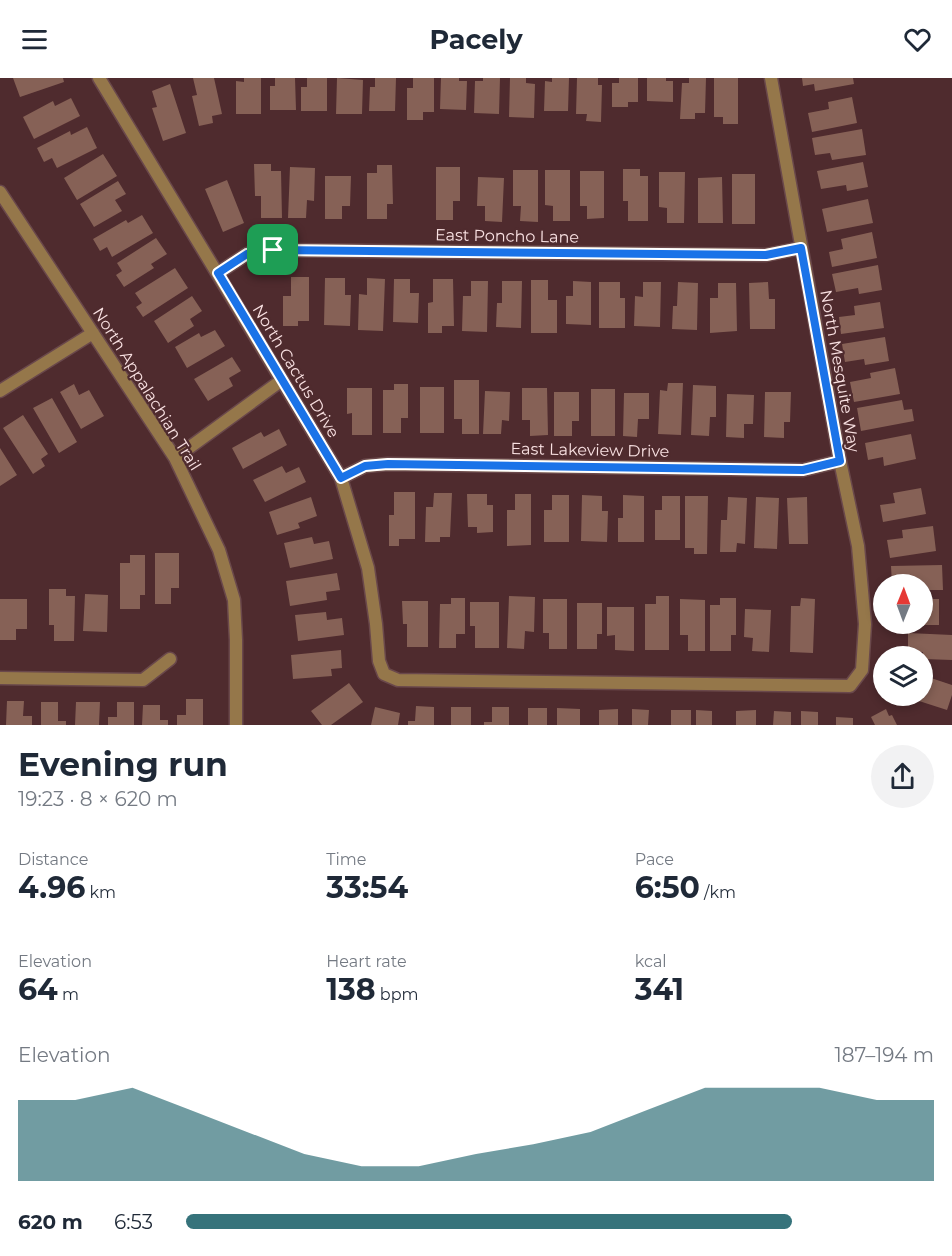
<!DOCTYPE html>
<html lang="en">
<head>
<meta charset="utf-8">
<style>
  body { margin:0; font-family:Montserrat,sans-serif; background:#f2f2f3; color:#1f2937; height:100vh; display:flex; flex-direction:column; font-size:22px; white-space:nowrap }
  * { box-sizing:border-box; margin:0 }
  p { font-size:20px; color:#747a83 }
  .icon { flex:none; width:33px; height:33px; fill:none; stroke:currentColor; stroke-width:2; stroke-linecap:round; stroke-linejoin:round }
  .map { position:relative; height:647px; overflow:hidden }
  .sheet { display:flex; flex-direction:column; background:#fff; flex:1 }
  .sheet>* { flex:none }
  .needle { width:39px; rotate:1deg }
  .tools { position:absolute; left:873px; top:496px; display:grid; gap:12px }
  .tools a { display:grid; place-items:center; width:60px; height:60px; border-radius:50%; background:#fff; box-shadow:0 3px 9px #0003; font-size:30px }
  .pin { position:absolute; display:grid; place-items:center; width:51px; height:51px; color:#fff; margin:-26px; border-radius:12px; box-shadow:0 3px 9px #0006 }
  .round { display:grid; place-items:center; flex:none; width:63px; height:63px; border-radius:32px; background:#f2f2f3 }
  .head { display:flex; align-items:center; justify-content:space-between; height:102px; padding:0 18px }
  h1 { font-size:33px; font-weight:700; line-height:45px }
  .figures { display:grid; grid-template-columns:repeat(3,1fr); gap:9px; height:102px; padding:6px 18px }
  .figures div { display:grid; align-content:center }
  .figures b { font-size:30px; font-weight:700 }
  .figures small { font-size:16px; font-weight:400 }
  .figures p { font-size:16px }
  .chart { height:168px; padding:12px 18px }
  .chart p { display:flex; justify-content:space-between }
  .chart svg { width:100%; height:108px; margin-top:6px; fill:#36737b; opacity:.7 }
  ul { padding:0 18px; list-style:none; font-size:20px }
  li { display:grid; grid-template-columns:96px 72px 1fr; align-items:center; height:45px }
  li i { height:15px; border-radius:8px; background:#36737b }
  header { display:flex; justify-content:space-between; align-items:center; height:78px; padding:0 18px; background:#fff; font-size:27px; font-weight:700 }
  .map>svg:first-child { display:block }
  .building { fill:#866156 }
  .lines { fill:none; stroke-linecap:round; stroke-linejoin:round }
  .minor-casing { stroke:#6a484b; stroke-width:15 }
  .minor { stroke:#95774a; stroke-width:12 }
  .route-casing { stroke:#fff; stroke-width:12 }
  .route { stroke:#1a73e8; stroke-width:8 }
  .labels { text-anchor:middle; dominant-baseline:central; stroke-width:4.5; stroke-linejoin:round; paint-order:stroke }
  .street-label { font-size:16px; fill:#f9e1e2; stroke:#4f2b2e }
</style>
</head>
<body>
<header><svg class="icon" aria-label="menu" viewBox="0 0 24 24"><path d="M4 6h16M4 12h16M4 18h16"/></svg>Pacely<svg class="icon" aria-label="heart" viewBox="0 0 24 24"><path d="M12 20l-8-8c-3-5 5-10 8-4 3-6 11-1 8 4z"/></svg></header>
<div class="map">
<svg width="952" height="647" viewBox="0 0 952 647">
  <rect width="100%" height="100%" fill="#4f2b2e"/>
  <path class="building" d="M13,0H63L64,4L20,19Z
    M193,0H214L222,36L212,38L213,45L199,48L192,18L197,17Z
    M244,0H261V36H236V3L244,4Z
    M275,0H295L296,32H270V8H275Z
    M307,0H327V33H301V9H307Z
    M337,0L363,2L362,36H336Z
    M375,0H396L395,33H369L370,9H375Z
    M413,0H434V34H423V42H407V10H413Z
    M441,0H459V3H467L466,32L440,31Z
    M483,0H500L499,36L474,35L475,3H483Z
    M510,0H526V5L535,6L534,40L509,39Z
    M552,0H569L568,33H544L545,3L552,4Z
    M577,0H598V7H602L601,44L586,43L587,36H576Z
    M619,0H638V24H628V29H612V5H619Z
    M647,0H666V3H673V24L647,23Z
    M689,0H706L705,35H695V41H680L682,5H689Z
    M714,0H738V46H723V39H714Z
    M802,0H853L854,6L815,13L814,6L803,8Z
    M170,6L186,55L163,63L152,30L157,29L152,13Z
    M852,19L857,45L812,54L808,35L829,31L828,24Z
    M71,20L80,38L34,61L23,39L53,23L55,28Z
    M87,49L97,70L57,90L52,80L44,84L37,70L70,53L71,57Z
    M862,51L866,77L832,82L830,75L815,77L812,60Z
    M103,76L117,98L77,122L64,100Z
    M863,84L868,109L847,113L846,107L821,111L817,93Z
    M254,86H271V93H281L282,140H261V118H255Z
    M377,87H392L393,126H387V141H367V95H377Z
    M290,89L315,90L314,123L307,122L306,140H288Z
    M436,89H460V123H453V142H436Z
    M623,91H640V98H648V143H628V123H623Z
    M513,92H538V144L520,143L521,128H513Z
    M545,92H570V143H553V128L545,127Z
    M580,93H604V140L587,141V128H580Z
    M659,94H685L684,145H667V130L659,129Z
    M732,96H755V146H732Z
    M325,98H351L350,128H342V141H325Z
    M478,99L504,100L502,144L485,143V128H477Z
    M722,99L723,145H698V100Z
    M227,102L244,145L223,154L205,111Z
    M118,103L126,116L115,122L122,133L94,149L80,126Z
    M868,121L873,145L827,154L822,131Z
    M142,137L153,155L112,179L107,169L100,173L93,161L126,142L128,145Z
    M872,154L877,180L832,189L829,174L843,171L841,161Z
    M156,160L167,176L151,186L154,190L124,209L116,197L122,193L117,185Z
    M878,187L882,212L859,216L858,210L836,214L832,196Z
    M175,190L188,210L143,239L136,229L142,225L135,215Z
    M291,199H309V243H298V248H283V218H291Z
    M325,200H345V217H351L350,248L324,247Z
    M367,200L385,201L383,253L358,252L359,216L367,217Z
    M394,201H410V215H419L418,245L393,244Z
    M433,201H453L454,248H442V255H428V225L433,224Z
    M531,202H548V222H557V255H531Z
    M471,203H488L487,254L462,253L463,218H471Z
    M502,203H522L521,250L496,249L497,225H502Z
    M573,203L591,204V247L566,246V218H573Z
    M599,204H620V220H625V250H599Z
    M643,204H661L660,249L634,248L635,218L643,219Z
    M678,204L698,205L697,252L672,251L673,228H677Z
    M768,204L769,221H775V251H750L749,205Z
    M718,205H736L737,253L710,255V220H718Z
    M192,218L202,233L190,241L194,248L168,265L154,243Z
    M880,224L884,250L841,256L839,239L855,237L854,228Z
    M215,252L225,268L187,290L175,269L199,255L201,259Z
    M885,259L889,283L865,287L864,281L845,284L842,266Z
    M232,279L241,293L229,300L233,308L208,323L194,301Z
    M895,290L900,316L854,324L850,304L871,300L870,295Z
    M454,302H479V356H462V341H454Z
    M668,305H683L681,357L658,356L660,312L667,313Z
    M74,306L79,317L89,312L104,338L81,351L60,314Z
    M394,306H408V340H401V355H383V312H394Z
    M693,307L716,308V339H710L709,358L691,357Z
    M420,309H444V355H420Z
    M347,310H372V357H352V335L347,336Z
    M522,310H547L548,357L530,358V342H522Z
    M591,311H615V358H591Z
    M485,313L510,314L509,343L502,342L501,356H483Z
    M554,314H579V343H572V358H554Z
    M765,314H791L790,344H784V360L764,359Z
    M624,315H649V341H638L637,359L623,358Z
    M727,316L754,317L753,346H744V360L726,359Z
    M52,320L77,364L59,375L33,330Z
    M902,322L904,332L912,331L914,343L861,353L857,330Z
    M23,337L48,376L41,381L45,388L33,396L3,350Z
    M279,351L287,367L243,391L232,370L261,354L264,359Z
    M911,356L916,381L884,388L883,379L868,382L865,365Z
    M0,370L17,397L0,408Z
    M282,388L286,395L299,389L306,404L265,424L253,402Z
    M921,410L926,436L883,444L880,427L895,425L893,415Z
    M394,414H415V461H399V468H389V437H394Z
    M434,415H452L450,459H440V464H425L426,429H433Z
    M467,416H487V427H493V454L477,455V449H468Z
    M515,416H531V467L507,468V432H515Z
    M552,417H569V464H544V432H552Z
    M582,417L602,418V433H608L607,464L581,463Z
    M623,417L644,418V464H618V440H623Z
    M662,418H680V462H655V432H662Z
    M685,418H708L707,476H694V470H685Z
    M311,419L317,438L298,445L300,450L277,457L269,434Z
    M728,419L747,420L745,466L737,465L736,474H720L721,442H727Z
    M756,419L779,420L777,471L754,470Z
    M807,419L808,466H789L787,420Z
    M933,448L936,473L890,480L887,462L903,460L902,452Z
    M312,459L314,466L329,463L333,481L290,490L284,465Z
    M155,475H179V510H171V526H155Z
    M130,477H145V517H140V531H120V485H130Z
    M942,487L943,512H922V507L892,506L891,488Z
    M337,495L340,512L326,514L327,522L290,528L286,503Z
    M49,511H66V518H75L74,563H54V547H49Z
    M85,516L108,517L107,554L83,553Z
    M509,518L535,519L534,554L525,553L524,571L507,570Z
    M656,518H669V572H645V526H656Z
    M451,520H465V556H456V570H439L440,526H451Z
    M720,520H736V557H731V573H710V527H720Z
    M801,520L815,521L813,575L790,574L791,528H800Z
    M0,521H27V551H16V562H0Z
    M543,521H567V571H549V555H543Z
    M680,521L705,522V573H688V557H680Z
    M922,521H939V547H922Z
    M402,523H428V569H407V546H403Z
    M470,524H499V570H475V548H470Z
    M577,525H602V556H597V571H577Z
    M607,529H634V573L615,572V557L607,558Z
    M745,531L771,532L769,574L752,573L753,560L744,559Z
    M326,534L327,542L342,540L344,557L298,563L295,537Z
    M908,555L952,557V582L923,581V574L908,573Z
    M341,572L342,590L331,591L332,598L293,601L291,577Z
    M922,597L952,607V617L947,632L919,623L920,618H922Z
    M349,605L363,624L331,647H322L311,633Z
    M186,621H203V647H177V637H186Z
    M7,623H24L23,638H32V647H6Z
    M41,624H58V643H66V647H41Z
    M76,624H100L99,647H75Z
    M117,624H134V647H108V639H117Z
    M143,627H160V642H168V647H142Z
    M416,628L434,629V647H408V643H415Z
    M375,629L400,635L398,647H371Z
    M451,629H471V647H451Z
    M492,629H509V647H484V644H492Z
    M528,630H547V647H528Z
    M557,630L580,631V647H557Z
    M618,631V647H599V632Z
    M632,631L649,632L648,647H632Z
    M886,631L889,638L892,637L897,647H875L871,639Z
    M671,632H691V647H671Z
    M696,632L712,633V647H696Z
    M756,632V647H736V633Z
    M774,633L791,634V647H773Z
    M801,633L818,634V647H801Z
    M836,639L853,640V647H836Z"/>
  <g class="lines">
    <defs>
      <path id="minor" d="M99,0L341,400L368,490L376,546L379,583L384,596L398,602L850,608L862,592L865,546L858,468L840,383L771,0
        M0,114L175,380L219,472L234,522L236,562V647
        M218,195L247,176L273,172L766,177L801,170
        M0,313L93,255
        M175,380L282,302
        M341,400L365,388L388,386L803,392L840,383
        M0,600L143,602L170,581"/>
    </defs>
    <use href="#minor" class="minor-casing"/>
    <use href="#minor" class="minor"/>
  </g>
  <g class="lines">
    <defs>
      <path id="route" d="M801,170L840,383L803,392L388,386L365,388L341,400L218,195L247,176L273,172L766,177Z"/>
    </defs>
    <use href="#route" class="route-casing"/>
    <use href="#route" class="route"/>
  </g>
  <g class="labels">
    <g class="street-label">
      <text transform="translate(507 158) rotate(1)">East Poncho Lane</text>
      <text transform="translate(296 293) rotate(59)">North Cactus Drive</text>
      <text transform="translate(840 293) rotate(80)">North Mesquite Way</text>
      <text transform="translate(147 311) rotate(58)">North Appalachian Trail</text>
      <text transform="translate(590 372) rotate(1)">East Lakeview Drive</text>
    </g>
  </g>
</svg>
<div class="tools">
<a><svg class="needle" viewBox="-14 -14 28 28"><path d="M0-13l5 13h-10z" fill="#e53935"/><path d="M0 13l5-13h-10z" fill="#747a83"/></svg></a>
<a><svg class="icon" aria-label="layers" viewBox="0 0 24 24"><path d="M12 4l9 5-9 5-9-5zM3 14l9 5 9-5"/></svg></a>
</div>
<div class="pin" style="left:273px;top:172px;background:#1e9e55"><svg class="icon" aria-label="arrive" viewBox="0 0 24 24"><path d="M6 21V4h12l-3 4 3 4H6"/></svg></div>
</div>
<section class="sheet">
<div class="head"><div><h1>Evening run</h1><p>19:23 · 8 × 620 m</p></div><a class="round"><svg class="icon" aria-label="share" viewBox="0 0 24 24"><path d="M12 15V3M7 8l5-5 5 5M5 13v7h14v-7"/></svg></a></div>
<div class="figures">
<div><p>Distance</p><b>4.96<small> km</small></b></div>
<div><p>Time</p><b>33:54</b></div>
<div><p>Pace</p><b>6:50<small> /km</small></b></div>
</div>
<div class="figures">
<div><p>Elevation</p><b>64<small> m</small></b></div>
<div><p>Heart rate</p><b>138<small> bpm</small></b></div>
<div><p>kcal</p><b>341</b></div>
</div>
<div class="chart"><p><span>Elevation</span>187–194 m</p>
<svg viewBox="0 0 160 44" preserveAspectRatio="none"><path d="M0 44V11L10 11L20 6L30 15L40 24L50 33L60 38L70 38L80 33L90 29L100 24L110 15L120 6L130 6L140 6L150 11L160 11V44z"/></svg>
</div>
<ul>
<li><b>620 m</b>6:53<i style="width:81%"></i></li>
</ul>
</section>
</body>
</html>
